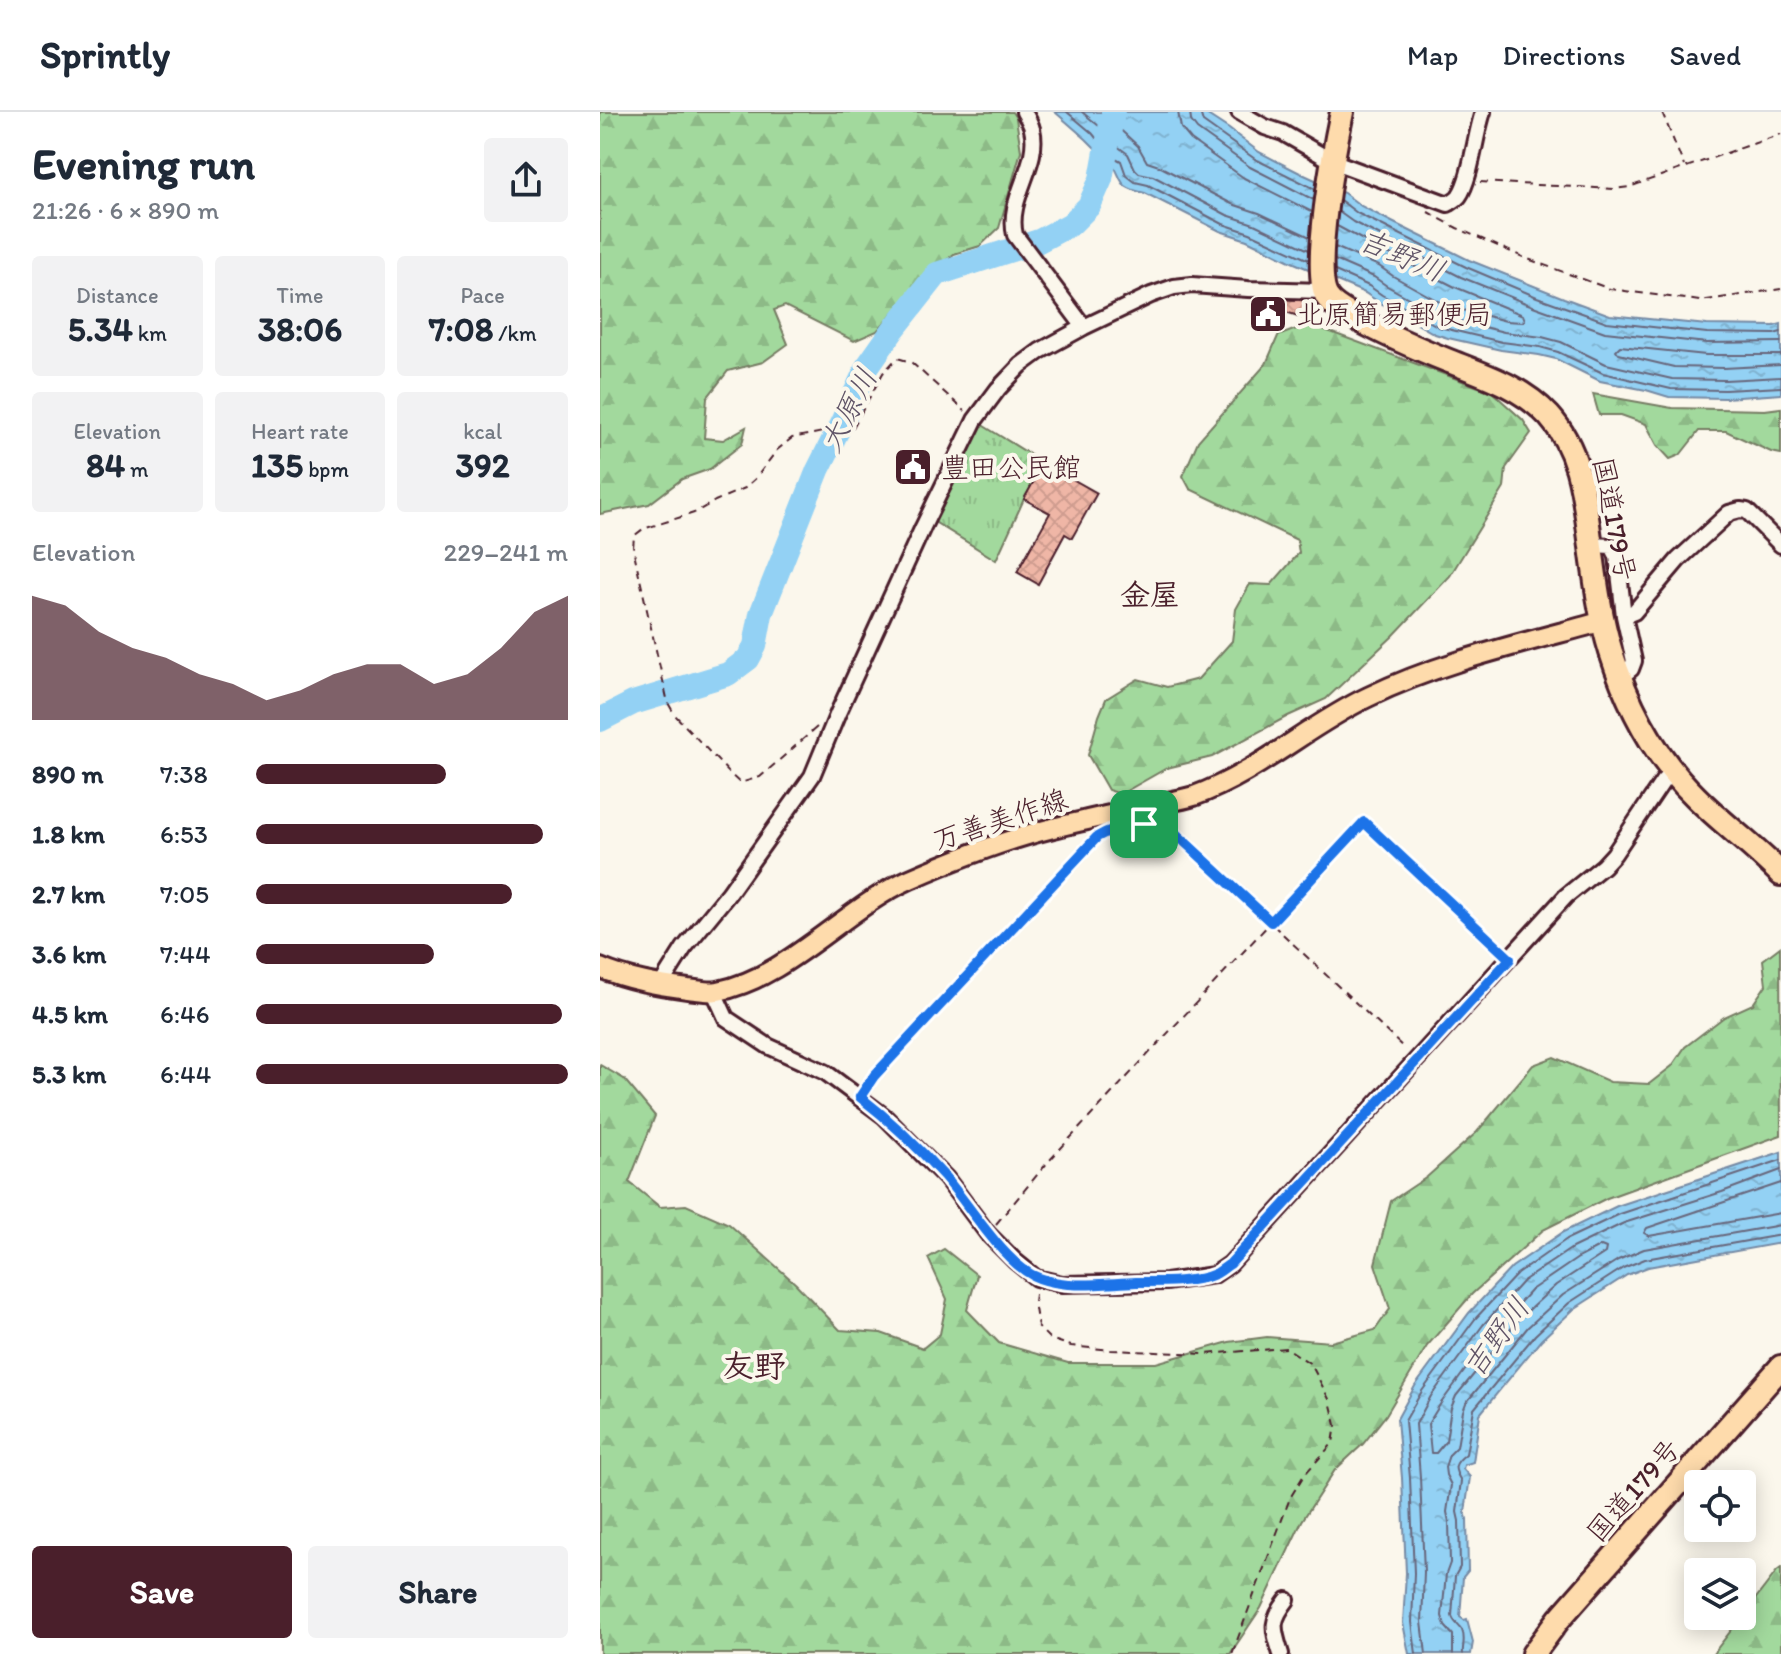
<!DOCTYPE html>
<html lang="en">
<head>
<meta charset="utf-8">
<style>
  body { margin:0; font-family:Itim,"Klee One",sans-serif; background:#f2f2f3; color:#1f2937; height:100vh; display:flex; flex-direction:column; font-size:30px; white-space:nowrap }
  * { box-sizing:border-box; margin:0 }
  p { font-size:26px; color:#747a83 }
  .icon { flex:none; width:44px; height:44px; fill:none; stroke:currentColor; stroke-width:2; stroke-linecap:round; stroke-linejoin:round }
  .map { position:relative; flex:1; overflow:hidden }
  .details { display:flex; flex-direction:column; background:#fff; width:600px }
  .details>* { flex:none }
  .buttons { position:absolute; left:1084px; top:1358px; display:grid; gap:16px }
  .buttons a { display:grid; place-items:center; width:72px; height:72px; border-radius:8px; background:#fff; box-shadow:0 4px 20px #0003; font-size:40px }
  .pin { position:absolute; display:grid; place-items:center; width:68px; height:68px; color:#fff; margin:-34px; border-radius:16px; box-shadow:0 4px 12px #0006 }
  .round { display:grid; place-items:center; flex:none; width:84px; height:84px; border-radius:8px; background:#f2f2f3 }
  .summary { display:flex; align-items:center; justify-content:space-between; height:136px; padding:0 32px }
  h1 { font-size:44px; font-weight:700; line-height:60px }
  .stats { display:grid; grid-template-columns:repeat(3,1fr); gap:12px; height:136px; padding:8px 32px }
  .stats div { display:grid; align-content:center; border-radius:8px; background:#f2f2f3; text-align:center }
  .stats b { font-size:34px; font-weight:700 }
  .stats small { font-size:22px; font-weight:400 }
  .stats p { font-size:22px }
  .chart { height:224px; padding:16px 32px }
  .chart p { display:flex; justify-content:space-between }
  .chart svg { width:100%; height:144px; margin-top:8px; fill:#4a1f2b; opacity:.7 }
  .cta { display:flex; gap:16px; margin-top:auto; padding:16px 32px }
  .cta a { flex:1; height:92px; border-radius:8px; background:#4a1f2b; color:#fff; font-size:32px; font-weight:700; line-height:92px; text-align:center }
  .cta a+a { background:#f2f2f3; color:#1f2937 }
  ul { padding:0 32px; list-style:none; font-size:26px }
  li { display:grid; grid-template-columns:128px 96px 1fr; align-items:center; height:60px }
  li i { height:20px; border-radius:10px; background:#4a1f2b }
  header { display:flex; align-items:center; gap:48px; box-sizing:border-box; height:112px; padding:0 40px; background:#fff; border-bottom:2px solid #e0e1e3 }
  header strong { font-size:38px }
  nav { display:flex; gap:44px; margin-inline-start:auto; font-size:28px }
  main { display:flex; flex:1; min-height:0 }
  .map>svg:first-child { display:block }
  .forest { fill:url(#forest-firs); stroke:#767c64; stroke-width:2 }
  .park { fill:url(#park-tufts); stroke:#767c64; stroke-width:2 }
  .water { fill:url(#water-ripples); stroke:#768aa4; stroke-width:2 }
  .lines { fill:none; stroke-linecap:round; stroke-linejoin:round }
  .shore { stroke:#67667b; stroke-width:2 }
  .river { stroke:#93d1f4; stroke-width:24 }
  .building { fill:url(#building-cross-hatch); stroke:#4a1f2b; stroke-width:2 }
  .minor-casing { stroke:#4a1f2b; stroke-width:20 }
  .major-casing { stroke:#4a1f2b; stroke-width:24 }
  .highway-casing { stroke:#4a1f2b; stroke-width:28 }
  .path { stroke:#4a1f2b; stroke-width:2; stroke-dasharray:8 6; stroke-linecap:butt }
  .minor { stroke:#fbf7ec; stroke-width:14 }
  .major { stroke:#fedbac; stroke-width:18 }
  .highway { stroke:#fedbac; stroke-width:22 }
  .route-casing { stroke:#fff; stroke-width:16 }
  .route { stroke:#1a73e8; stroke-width:10 }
  .labels { text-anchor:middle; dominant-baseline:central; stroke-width:8; stroke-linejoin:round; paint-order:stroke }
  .poi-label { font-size:28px; fill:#4a1f2b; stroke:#fbf7ec; text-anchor:start }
  .street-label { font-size:28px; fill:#4a1f2b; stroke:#fbf7ec }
  .water-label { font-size:30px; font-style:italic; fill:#605467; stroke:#fbf7ec }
  .neighbourhood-label { font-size:30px; font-weight:bold; fill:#4a1f2b; stroke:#fbf7ec }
  .quarter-label { font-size:32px; font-weight:bold; fill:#4a1f2b; stroke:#fbf7ec }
</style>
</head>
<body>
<header>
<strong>Sprintly</strong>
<nav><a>Map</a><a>Directions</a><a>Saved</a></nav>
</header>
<main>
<section class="details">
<div class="summary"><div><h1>Evening run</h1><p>21:26 · 6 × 890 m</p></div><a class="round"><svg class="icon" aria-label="share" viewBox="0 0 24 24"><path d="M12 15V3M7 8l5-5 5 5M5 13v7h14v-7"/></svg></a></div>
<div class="stats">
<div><p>Distance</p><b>5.34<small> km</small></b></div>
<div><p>Time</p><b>38:06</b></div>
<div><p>Pace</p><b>7:08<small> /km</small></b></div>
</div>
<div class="stats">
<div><p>Elevation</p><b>84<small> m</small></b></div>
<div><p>Heart rate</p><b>135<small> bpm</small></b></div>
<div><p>kcal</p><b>392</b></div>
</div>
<div class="chart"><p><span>Elevation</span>229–241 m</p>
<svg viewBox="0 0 160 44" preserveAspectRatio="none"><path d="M0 44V6L10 9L20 17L30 22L40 25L50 30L60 33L70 38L80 35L90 30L100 27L110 27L120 33L130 30L140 22L150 11L160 6V44z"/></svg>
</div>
<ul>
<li><b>890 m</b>7:38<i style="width:61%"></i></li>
<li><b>1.8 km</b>6:53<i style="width:92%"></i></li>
<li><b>2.7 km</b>7:05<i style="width:82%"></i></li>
<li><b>3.6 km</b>7:44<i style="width:57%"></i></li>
<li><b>4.5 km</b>6:46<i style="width:98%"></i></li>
<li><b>5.3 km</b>6:44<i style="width:100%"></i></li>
</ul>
<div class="cta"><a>Save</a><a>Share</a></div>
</section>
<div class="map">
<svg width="1181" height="1542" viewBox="0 0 1181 1542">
  <defs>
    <pattern id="forest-firs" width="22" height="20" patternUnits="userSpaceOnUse" patternTransform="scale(2)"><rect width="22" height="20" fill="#a2d99d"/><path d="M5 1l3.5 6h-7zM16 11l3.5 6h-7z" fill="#8dba87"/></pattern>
    <pattern id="park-tufts" width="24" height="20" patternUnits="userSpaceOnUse" patternTransform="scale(2)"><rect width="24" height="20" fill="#a2d99d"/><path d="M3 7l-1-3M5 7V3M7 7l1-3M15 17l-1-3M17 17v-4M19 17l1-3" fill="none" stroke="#8dba87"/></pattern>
    <pattern id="water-ripples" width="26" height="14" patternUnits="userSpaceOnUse" patternTransform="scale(2)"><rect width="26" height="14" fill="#93d1f4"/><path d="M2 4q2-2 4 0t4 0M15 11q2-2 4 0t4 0" fill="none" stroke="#80b3d1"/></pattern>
    <pattern id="building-cross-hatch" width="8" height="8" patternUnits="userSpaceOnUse" patternTransform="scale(2)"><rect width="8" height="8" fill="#efb6a6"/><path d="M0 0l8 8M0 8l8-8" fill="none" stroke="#ce9c8f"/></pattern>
  </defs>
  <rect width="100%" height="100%" fill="#fbf7ec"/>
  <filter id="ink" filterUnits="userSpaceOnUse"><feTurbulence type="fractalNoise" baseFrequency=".0125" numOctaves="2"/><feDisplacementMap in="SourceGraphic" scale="16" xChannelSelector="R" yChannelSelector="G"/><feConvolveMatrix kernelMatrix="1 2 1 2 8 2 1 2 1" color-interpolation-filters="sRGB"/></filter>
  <g filter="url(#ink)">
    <path class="forest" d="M0,0H412L416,6L421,39L399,116L380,134L354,142L322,167L277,219L254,229L185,194L174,198L188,232L163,250L128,259L107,286L104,326L123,328L146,315L142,332L110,357L82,367L49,392L0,402Z
      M709,212L892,280L923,308L931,321L906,356L904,376L850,464L793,524L726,587L688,604L612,645L567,656L521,682L508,678L488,643L499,604L506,587L538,567L567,575L598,567L632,529L636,497L650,472L671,473L699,441L697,428L590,377L583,364L598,329L666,252L678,224Z
      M993,282L1072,296L1165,298L1181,296V342L1171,340L1126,319H1099L1080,343L1070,347L1057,333L1046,312L1021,303H999Z
      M1180,835L1181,1023L1007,1086L943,1118L872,1182L827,1234L786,1303L763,1332L735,1358L702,1409L661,1496L630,1542H0V953L24,967L55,1004L29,1070L60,1095L86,1093L129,1112L196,1172L240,1218L281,1221L323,1236L340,1222L347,1187L328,1146L344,1137L377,1163L367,1198L399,1231L468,1251H556L629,1230L667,1225L731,1230L775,1218L790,1197L775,1152L791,1089L827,1065L877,1020L933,953L954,945L1010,970L1049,972L1072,954L1085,935L1124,905L1153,892L1166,873L1163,848Z
      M1181,1456V1542H1113L1177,1459Z"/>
    <path class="park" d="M379,311L444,351L424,387L396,448L333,409Z"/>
    <path class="water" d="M455,0H603L629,17L659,40L700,61L744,81L761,94L792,110L869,148L964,186L1010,203L1107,213L1174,214L1181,212V282L1125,286L1069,285L1046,278L1000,269L956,247L939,243L901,238L848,226L835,222L777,189L765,181L692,150L647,128L620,119L545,81C516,75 525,70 512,51L508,55L501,52V42L486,27Z
      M1181,1040V1131L1048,1155L1027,1163L974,1197L941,1228L880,1302L873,1350L864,1353L863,1357L870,1365L865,1400L867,1407L868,1459L863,1465L860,1505L864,1508L867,1507L873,1530L871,1542H809L803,1511L806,1461L802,1366L797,1307L815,1274L869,1201L912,1155L963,1120L1017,1094Z"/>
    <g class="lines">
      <path class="shore" d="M467,0L492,21L510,43L521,49L526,63L535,70L548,73L623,112L650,121L709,148
        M482,0L499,14L517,34L528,42L535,57L539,61L553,64L627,103L654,112L709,138
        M501,0L538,34L547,50L559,54L632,92L659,101L710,125
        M578,0L581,16L591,28L644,66L712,100
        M590,0L591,9L597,17L650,55L714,88
        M600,0L603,10L655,47L715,77
        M740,88L757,101L866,155L937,185L1007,210L1107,221L1174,222L1181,220
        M739,100L753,110L861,165L933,194L1005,220L1107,231L1181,230
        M735,135L779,154L793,164L847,194L906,209L922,210L925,208L923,203L855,175L778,136L737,114
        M735,148L774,165L787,174L843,205L904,220L942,225L961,230L1006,252L1072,267L1125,268L1181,265
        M735,159L769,174L782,183L839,215L902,230L940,235L958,240L1003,261L1071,277L1125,278L1181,275
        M1181,243H1106L1020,234L1016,238L1019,242L1074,255L1124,256L1181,253
        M1181,1071L1047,1116L1044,1121L1049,1124L1181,1101
        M1001,1134L1006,1136L1005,1141L956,1173L920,1206L856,1284L851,1296L846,1329L836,1341H831L828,1312L841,1291L893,1220L931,1178L978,1146Z
        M816,1542L812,1510L814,1461L810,1366L805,1309L822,1279L875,1207L917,1162L967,1127L1020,1102L1181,1048
        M826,1542L822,1510L824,1460L820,1365L816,1312L831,1284L883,1213L923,1169L972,1136L1024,1111L1122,1080L1181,1058
        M853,1542V1523L845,1514L842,1504L846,1462L850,1451L849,1410L847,1400L851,1373L846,1363L845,1355L849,1343L857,1335L863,1299L866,1291L928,1215L963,1183L1018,1148L1044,1137L1181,1113
        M863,1542C862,1534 866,1527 862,1518C859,1513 854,1511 852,1504L855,1464L860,1455L859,1409L857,1400L861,1369C853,1356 853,1352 866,1342L874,1297L935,1223L969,1191L1023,1156L1045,1147L1181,1123"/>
      <path class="river" d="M0,608L33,591L128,562L148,547L155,534L161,502L218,358L243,308L267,255L293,218L337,162L439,129L471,112L489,94L501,67L513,0"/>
    </g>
    <path class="building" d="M659,187L702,188L709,191L704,206L680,198L678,210L655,208Z
      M444,351L497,381L472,426L465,422L438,472L417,460L450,401L424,387Z"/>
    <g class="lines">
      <defs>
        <path id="minor" d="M424,0C427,5 431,12 432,17C441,52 406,86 415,123L484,215
          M639,0L665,15L683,21L732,49L848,92C851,90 857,87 859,84C871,67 875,23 883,0
          M991,433L1012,434L1017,444L1024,504L1034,549L1031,557L1021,565
          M1024,504L1034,500L1078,448L1129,401L1140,398L1147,399L1181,433
          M60,874L84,836L129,781L212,664L238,601L323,415L375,308L398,277L421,253L440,239L484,215L551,183L574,175L592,173L648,177L724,179
          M114,880L126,906L168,934L225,960L284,1004L346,1066L388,1122L415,1149L436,1166L462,1172L566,1170L614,1163L630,1152L966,784L1003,754L1014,742L1063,669L1073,659
          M681,1542C673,1516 670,1510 687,1488"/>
        <path id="major" d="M0,856C28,868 58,873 88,877C98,878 109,881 118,879C187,866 245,796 310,767C356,747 404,728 453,716C486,708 520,701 553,693C567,690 581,688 594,684C658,661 707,614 768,585C842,549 924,531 1004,509"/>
        <path id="highway" d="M742,0C735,33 711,160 727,185C734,196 750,202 761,209C790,225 819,237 849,249C885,263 922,275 949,304C980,338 984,383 990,427C995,465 1000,505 1011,540C1028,594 1055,645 1096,685C1123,712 1154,734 1181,762
          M933,1542L959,1507L1181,1255"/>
      </defs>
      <use href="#minor" class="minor-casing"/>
      <use href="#major" class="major-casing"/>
      <use href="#highway" class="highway-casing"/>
      <path class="path" d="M1062,0L1084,54
        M880,70L1014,77L1029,75L1181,22
        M828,100L857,116L925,146L1010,177L1100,189L1181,177
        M217,615L160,665L140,671L131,663L75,603L68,591L33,436L34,424L43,417L94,401L115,389L145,376L156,366L177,338L192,326L223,320L251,319L283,261L297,246L311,250L365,299
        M543,712L557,713L573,719L805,937
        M266,974L274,964L497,725L502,722
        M396,1112L448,1050L764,710L899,837
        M435,1182L434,1190L438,1215L450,1227L471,1234L511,1238L603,1242L687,1236L711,1252L730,1289L736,1313L733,1331L704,1363L690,1386L632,1542"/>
      <use href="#minor" class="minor"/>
      <use href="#major" class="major"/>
      <use href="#highway" class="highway"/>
    </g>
  </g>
  <g class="lines" filter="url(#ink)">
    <defs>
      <path id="route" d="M764,710L910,847L630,1152C625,1155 620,1160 615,1162C596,1171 557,1170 536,1170C505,1171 469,1177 439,1166C406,1155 368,1091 344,1064C318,1035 290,1008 260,985L274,964L497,725C521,711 548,709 573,719L671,810Z"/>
    </defs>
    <use href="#route" class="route-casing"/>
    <use href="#route" class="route"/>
  </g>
  <defs>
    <symbol id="civic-square" viewBox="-11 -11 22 22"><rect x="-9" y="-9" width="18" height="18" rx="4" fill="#4a1f2b" stroke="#fbf7ec"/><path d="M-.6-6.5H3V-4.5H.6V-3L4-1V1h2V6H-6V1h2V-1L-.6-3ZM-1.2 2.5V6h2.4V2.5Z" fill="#fff"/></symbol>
  </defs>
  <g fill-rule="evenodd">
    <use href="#civic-square" x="646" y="180" width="44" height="44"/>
    <use href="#civic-square" x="291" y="333" width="44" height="44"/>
  </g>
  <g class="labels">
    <g class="poi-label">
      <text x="696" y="202">北原簡易郵便局</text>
      <text x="341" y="355">豊田公民館</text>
    </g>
    <g class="street-label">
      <text transform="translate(1015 407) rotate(79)">国道179号</text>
      <text transform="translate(400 707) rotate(-18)">万善美作線</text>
      <text transform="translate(1033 1378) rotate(-49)">国道179号</text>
    </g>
    <g class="water-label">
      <text transform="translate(802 143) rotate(23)">吉野川</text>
      <text transform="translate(248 298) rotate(-63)">大原川</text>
      <text transform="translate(896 1225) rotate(-54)">吉野川</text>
    </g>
    <g class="neighbourhood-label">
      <text x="550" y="482">金屋</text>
    </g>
    <g class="quarter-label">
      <text x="154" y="1254">友野</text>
    </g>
  </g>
</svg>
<div class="buttons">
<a><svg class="icon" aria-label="locate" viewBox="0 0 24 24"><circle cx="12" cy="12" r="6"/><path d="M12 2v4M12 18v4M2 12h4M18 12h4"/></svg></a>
<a><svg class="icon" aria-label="layers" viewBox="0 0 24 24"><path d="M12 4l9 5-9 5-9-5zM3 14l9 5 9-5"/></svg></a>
</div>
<div class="pin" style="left:544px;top:712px;background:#1e9e55"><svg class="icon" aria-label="arrive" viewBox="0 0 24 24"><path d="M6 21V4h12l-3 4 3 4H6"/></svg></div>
</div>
</main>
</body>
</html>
